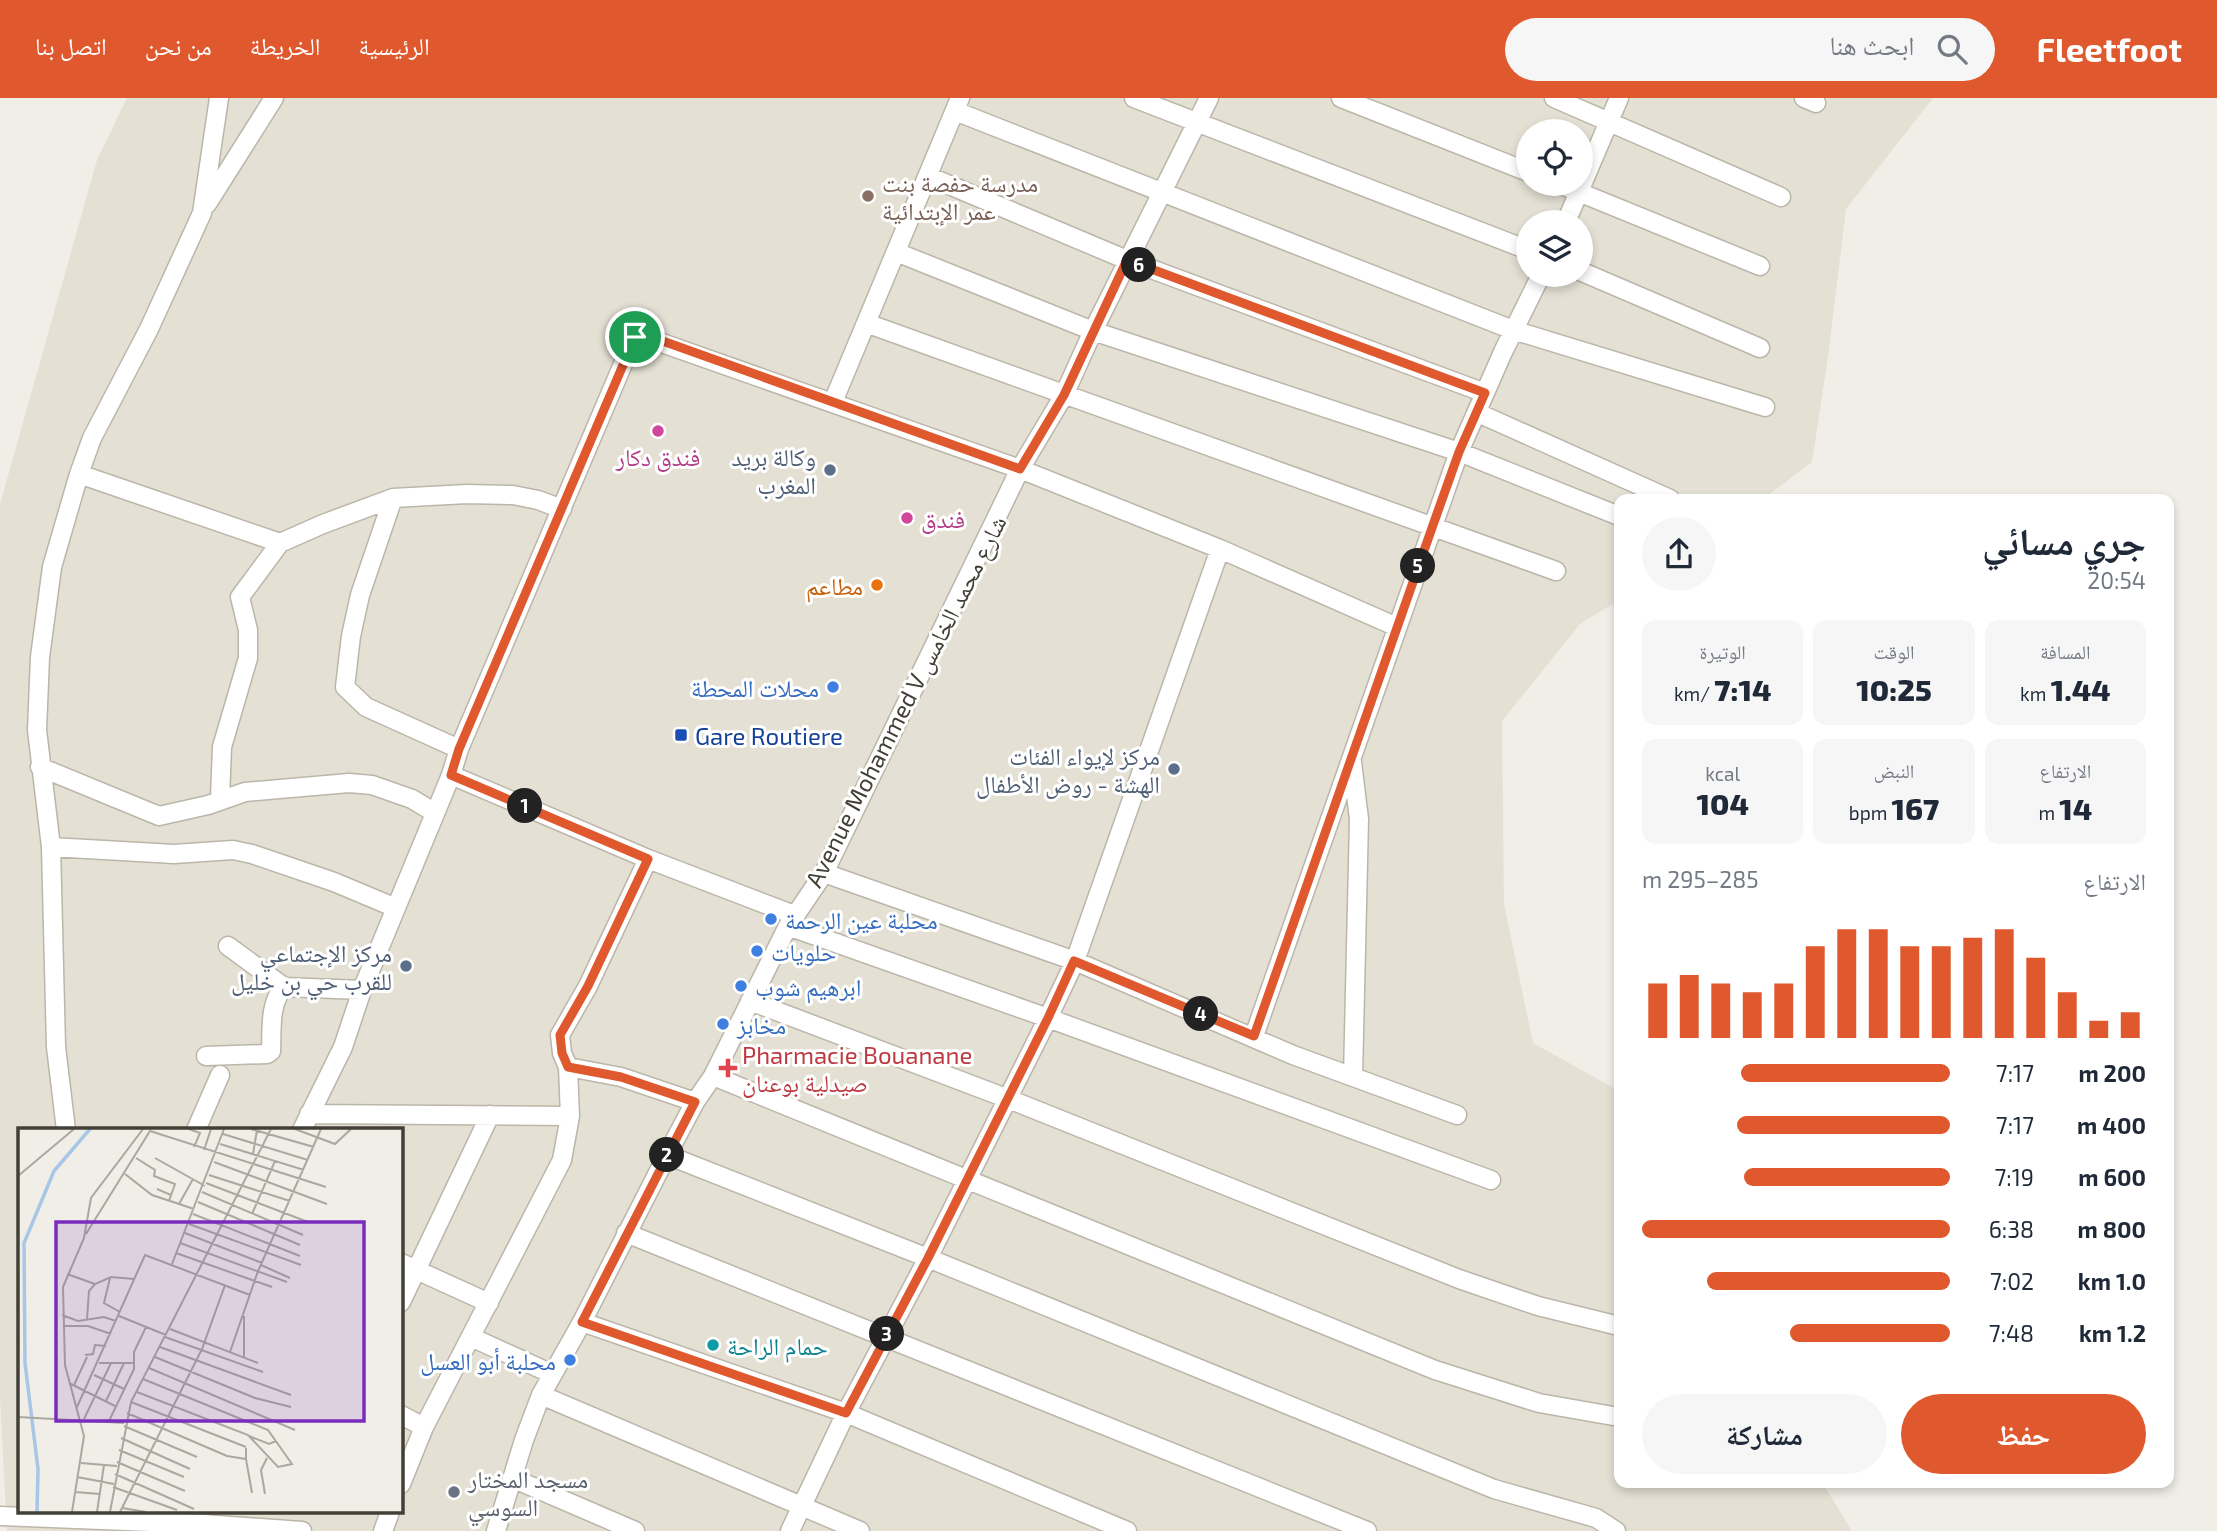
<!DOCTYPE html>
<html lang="ar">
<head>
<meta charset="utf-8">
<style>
  body { margin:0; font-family:"Exo 2","Noto Naskh Arabic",sans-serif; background:#f6f6f7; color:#1f2937; direction:rtl; height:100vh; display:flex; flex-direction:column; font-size:26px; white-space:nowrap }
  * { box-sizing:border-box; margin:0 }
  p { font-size:23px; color:#747a83 }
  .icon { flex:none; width:38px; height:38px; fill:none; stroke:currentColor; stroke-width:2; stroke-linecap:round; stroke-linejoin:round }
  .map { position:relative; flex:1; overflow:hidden; direction:ltr }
  .side { position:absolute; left:1614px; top:396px; width:560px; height:994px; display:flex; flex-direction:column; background:#fff; border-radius:14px; box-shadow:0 4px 10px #0003; direction:rtl }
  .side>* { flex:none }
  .buttons { position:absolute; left:1516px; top:21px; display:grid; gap:14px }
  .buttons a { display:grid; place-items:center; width:77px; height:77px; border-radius:50%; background:#fff; box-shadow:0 4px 10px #0003; font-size:35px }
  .pin { position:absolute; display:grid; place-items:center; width:60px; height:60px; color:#fff; margin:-30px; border:4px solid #fff; border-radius:50%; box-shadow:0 2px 7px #0007 }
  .km { position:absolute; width:35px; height:35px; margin:-18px; border-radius:50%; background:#222; color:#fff; font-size:19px; line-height:35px; text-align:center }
  .round { display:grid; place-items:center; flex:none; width:74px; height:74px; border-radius:37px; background:#f6f6f7 }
  .overview { display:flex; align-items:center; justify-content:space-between; height:119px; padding:0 28px }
  h1 { font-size:38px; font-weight:800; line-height:52px }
  .stats { display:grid; grid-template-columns:repeat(3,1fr); gap:10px; height:119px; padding:7px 28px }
  .stats div { display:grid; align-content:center; border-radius:14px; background:#f6f6f7; text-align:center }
  .stats b { font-size:30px; font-weight:800 }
  .stats small { font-size:19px; font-weight:400 }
  .stats p { font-size:19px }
  .chart { height:196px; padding:14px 28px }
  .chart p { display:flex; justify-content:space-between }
  .chart svg { width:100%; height:126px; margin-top:7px; stroke:#e0582d; stroke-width:6 }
  .cta { display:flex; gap:14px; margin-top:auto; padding:14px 28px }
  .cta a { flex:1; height:80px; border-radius:42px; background:#e0582d; color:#fff; font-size:28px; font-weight:800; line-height:80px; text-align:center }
  .cta a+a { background:#f6f6f7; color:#1f2937 }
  ul { padding:0 28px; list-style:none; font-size:23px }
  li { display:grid; grid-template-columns:112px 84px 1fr; align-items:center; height:52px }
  li i { height:18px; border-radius:9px; background:#e0582d }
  header { display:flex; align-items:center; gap:42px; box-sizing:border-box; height:98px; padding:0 35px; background:#e0582d; color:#fff }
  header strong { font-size:33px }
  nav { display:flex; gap:38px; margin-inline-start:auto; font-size:24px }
  .search { width:490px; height:63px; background:#f6f6f7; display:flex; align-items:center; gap:18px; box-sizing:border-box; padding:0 24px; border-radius:38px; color:#747a83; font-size:26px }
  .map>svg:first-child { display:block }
  .residential { fill:#e4e0d4; fill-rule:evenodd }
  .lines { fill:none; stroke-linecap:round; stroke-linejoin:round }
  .minor-casing { stroke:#bbb6a9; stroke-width:21 }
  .minor { stroke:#fff; stroke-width:18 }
  .route-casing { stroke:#fff; stroke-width:14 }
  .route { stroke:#e0582d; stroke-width:9 }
  .education-dot { fill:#8d6e63; stroke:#fff; stroke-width:2.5 }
  .hotel-dot { fill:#d1479c; stroke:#fff; stroke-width:2.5 }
  .service-dot { fill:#5c6f8a; stroke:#fff; stroke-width:2.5 }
  .food-dot { fill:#e8710a; stroke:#fff; stroke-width:2.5 }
  .shop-dot { fill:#3f7fe0; stroke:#fff; stroke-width:2.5 }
  .transit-dot { fill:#1a4fb4; stroke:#fff; stroke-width:2.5 }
  .health-dot { fill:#e0444e; stroke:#fff; stroke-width:2.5 }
  .culture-dot { fill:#0f9aa8; stroke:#fff; stroke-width:2.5 }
  .worship-dot { fill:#6b7280; stroke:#fff; stroke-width:2.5 }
  .labels { text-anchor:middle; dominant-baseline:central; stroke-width:6; stroke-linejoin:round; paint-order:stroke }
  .education-label { font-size:24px; fill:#785e54; stroke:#fff; text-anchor:start }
  .hotel-label { font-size:24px; fill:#b23c85; stroke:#fff }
  .service-label { font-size:24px; fill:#4e5e75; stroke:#fff; text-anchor:end }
  .food-label { font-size:24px; fill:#c56008; stroke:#fff; text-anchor:end }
  .shop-label { font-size:24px; fill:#366cbe; stroke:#fff; text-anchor:start }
  .street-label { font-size:24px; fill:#423f36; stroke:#fff }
  .transit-label { font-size:24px; fill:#164399; stroke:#fff; text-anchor:start }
  .health-label { font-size:24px; fill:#be3a42; stroke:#fff; text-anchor:start }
  .culture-label { font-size:24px; fill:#0d838f; stroke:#fff; text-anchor:start }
  .worship-label { font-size:24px; fill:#5b616d; stroke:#fff; text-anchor:start }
  .inset-river { fill:none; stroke:#a8c7e7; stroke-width:3.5 }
  .inset-road { fill:none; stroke:#aaa8a0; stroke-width:2 }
  .view { fill:#7b2cbf; fill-opacity:0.15; stroke:#7b2cbf; stroke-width:3.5 }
  .inset-edge { fill:none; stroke:#423f36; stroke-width:3.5 }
</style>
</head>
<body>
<header>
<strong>Fleetfoot</strong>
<div class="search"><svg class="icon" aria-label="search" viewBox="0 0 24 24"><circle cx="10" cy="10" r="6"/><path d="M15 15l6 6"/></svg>ابحث هنا</div>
<nav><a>الرئيسية</a><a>الخريطة</a><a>من نحن</a><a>اتصل بنا</a></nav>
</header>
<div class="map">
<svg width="2217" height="1433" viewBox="0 0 2217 1433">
  <rect width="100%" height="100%" fill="#f0eee6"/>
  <path class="residential" d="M127,0H1933L1846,111L1828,259L1812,364L1763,401H1619V502L1580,526L1502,623L1504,806L1533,945L1619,993V1384H1822L1852,1433H7L0,1300V406L97,62ZM1528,33H1580V86H1528ZM1528,124H1580V177H1528ZM19,1032H401V1414H19Z"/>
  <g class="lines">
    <defs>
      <path id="minor" d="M1134,0L1528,152
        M1341,0L1528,74
        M1554,0L1781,99
        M1804,0L1816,5
        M955,13L1513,232L1765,309
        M928,78L1127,162L1485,295
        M1559,86L1760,168
        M207,106L274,0
        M1566,124L1619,0
        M896,154L1093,233L1459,354L1619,418
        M1580,173L1760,250
        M866,225L1556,473
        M833,304L960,0
        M1478,315L1670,401
        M79,376L280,445
        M393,400L360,497L351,538L345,589L366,609L459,651
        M1352,664L1359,721L1353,979
        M40,669L159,718L208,707L245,694L349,685L372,687L412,701L435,715
        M451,677L648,761L794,817
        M220,701L222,649L248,560V532L240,499L280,445L323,426L393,400L467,396L513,397L538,402L562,411
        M51,749L174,756L233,752L252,756L334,784L396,810
        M824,775L1075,863L1293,957L1457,1017
        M788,828L1048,920L1491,1082
        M228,848L284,889
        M750,903L1006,1000L1459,1181L1538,1208L1619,1228
        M1254,938L1459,354L1503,254L1541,177
        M206,958L267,956L271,953C272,932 269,905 284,889L362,892
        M568,969L621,979L695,1004
        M713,978L1435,1272L1539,1305L1619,1319
        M309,1016L570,1018
        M66,1032L56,949L51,749L37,632L40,559L52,469L79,376L92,340L149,231L202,115L219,0
        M196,1032L220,977
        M302,1032L343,949L362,892L451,677L459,651L626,259L635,239L639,237L1020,371L1220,451L1397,529
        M667,1057L928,1160L1494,1391L1596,1420L1616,1433
        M626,1135L1367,1433
        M401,1165L489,1205
        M401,1204L490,1017
        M582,1224L846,1315L1127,1433
        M471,1239L552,1276
        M541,1297L860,1433
        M401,1317L424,1329
        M512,1380L635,1433
        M401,1386L424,1329L562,1062L570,1018L568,969L562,955L560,937L588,888L648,761
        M0,1418L203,1426L302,1433
        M383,1433L390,1414
        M496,1433L524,1342L541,1297L582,1224L667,1057L695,1004L713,978L788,828L824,775L1020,371L1064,297L1093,233L1209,0
        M790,1433L846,1315L928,1160L1048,920L1075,863L1220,451"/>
    </defs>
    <use href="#minor" class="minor-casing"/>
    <use href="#minor" class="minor"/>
  </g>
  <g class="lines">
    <defs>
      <path id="route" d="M1127,162L1485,295L1459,354L1433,427L1254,938L1074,863L1048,920L928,1160L846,1315L582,1224L695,1004L621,979L568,969L562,955L560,937L588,888L648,761L451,677L459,651L635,239L643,236L1020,371L1064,297Z"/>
    </defs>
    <use href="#route" class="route-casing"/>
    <use href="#route" class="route"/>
  </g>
  <circle class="education-dot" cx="868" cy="98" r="7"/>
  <g class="hotel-dot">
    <circle cx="658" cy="333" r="7"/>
    <circle cx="907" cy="420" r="7"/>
  </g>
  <g class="service-dot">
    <circle cx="830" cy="372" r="7"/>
    <circle cx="1174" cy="671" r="7"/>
    <circle cx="406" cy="868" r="7"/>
  </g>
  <circle class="food-dot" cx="877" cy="487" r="7"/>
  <g class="shop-dot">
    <circle cx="833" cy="589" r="7"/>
    <circle cx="771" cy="821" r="7"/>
    <circle cx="757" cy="853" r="7"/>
    <circle cx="741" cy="888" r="7"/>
    <circle cx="723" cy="926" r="7"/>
    <circle cx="570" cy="1262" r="7"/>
  </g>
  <rect class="transit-dot" x="674" y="630" width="14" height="14" rx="3.5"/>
  <path class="health-dot" d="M724.5 959.5h7v7h7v7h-7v7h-7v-7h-7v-7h7z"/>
  <circle class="culture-dot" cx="713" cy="1247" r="7"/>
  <circle class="worship-dot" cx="454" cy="1394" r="7"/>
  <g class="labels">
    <g class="education-label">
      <text x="882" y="84">مدرسة حفصة بنت<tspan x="882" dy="28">عمر الإبتدائية</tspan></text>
    </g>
    <g class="hotel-label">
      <text x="658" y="358">فندق دكار</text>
      <text x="921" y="420" text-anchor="start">فندق</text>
    </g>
    <g class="service-label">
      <text x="816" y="358">وكالة بريد<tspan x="816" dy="28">المغرب</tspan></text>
      <text x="1160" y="657">مركز لإيواء الفئات<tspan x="1160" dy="28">الهشة - روض الأطفال</tspan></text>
      <text x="392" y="854">مركز الإجتماعي<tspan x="392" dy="28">للقرب حي بن خليل</tspan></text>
    </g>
    <g class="food-label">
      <text x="863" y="487">مطاعم</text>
    </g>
    <g class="shop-label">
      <text x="819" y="589" text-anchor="end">محلات المحطة</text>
      <text x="785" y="821">محلبة عين الرحمة</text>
      <text x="771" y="853">حلويات</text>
      <text x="755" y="888">ابرهيم شوب</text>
      <text x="737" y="926">مخابز</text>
      <text x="556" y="1262" text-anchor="end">محلبة أبو العسل</text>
    </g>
    <g class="street-label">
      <text transform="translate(905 603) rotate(-63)">Avenue Mohammed V شارع محمد الخامس</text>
    </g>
    <g class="transit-label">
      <text x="695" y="637">Gare Routiere</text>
    </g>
    <g class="health-label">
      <text x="742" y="956">Pharmacie Bouanane<tspan x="742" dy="28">صيدلية بوعنان</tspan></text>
    </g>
    <g class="culture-label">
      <text x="727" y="1247">حمام الراحة</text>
    </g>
    <g class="worship-label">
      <text x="468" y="1380">مسجد المختار<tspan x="468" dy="28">السوسي</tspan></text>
    </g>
  </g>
  <g transform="translate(18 1030)">
    <rect width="385" height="385" fill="#f0eee6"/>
    <path class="inset-river" d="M19,384L20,341L7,235L6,115L36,43L72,1"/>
    <path class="inset-road" d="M171,1L182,5L176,19M233,1L296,19M277,1L317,16L333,1M205,6L290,32M202,16L286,42M186,22L193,1M235,26L239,2M118,30L137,42L136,48L157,56L153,67M137,30L187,58M196,34L309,76M107,46L134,67L176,81M191,47L272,73M0,48L56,1M188,55L290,94M139,61L153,67L151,73M184,64L285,107M180,74L282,117M161,76L175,51M175,86L282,128M234,86L257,33M171,96L283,137M167,105L244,135M68,106L132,3L308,59M162,115L269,154M158,125L254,159M154,136L206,1M243,137L272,150M49,146L77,156M92,150L86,175L102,184M44,187L60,193L86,189L98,193M101,188L148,207M69,191L71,163L77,156L93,149L116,151M45,198H70L93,206M152,201L240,235M147,209L245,244M142,219L273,267M212,224L240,143L303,1M67,227L75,226L77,217L88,218M137,229L237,270L273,279M226,229V188M81,235H117M131,240L277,302M76,247L106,261M51,255L97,278M56,257L69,229M119,264L230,307L260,339L274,336L250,302L125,251M88,273L106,235M113,274L228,319M59,279L127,127L232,167M109,285L209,328L228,331V320M0,289L106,295M66,291L93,235M91,293L116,241V224L128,199M106,298L179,329M231,308L251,316L258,313M103,310L172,341M101,322L166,349M228,331L234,365M99,334L167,363M63,335L99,338M97,346L176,381M59,349L96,356M95,359L159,382M57,364L82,366M247,366L243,342L249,330M104,380L128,384M54,384L66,308L47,237L45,159L66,110L73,70L125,1M79,384L86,337M92,384L113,274L253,1M102,384L184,221L207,157"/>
    <path class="view" d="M38,94H346V293H38Z"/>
    <rect width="385" height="385" class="inset-edge"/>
  </g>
</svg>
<div class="buttons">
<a><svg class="icon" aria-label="locate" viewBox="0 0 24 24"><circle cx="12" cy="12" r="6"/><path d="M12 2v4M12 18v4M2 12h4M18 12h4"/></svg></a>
<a><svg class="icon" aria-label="layers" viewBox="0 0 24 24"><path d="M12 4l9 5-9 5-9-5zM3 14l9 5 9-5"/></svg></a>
</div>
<div class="pin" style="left:635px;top:239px;background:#1e9e55"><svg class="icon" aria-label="arrive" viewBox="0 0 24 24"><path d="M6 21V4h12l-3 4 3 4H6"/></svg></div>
<b class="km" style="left:525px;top:708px">1</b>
<b class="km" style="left:667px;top:1057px">2</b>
<b class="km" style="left:887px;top:1236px">3</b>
<b class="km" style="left:1201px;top:916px">4</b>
<b class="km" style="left:1418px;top:468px">5</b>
<b class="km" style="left:1139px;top:167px">6</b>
<section class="side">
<div class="overview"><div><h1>جري مسائي</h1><p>20:54</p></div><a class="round"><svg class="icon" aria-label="share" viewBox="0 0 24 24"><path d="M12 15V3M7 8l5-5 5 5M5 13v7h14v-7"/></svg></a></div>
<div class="stats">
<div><p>المسافة</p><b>1.44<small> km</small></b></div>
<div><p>الوقت</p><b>10:25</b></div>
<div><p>الوتيرة</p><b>7:14<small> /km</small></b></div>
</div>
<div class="stats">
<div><p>الارتفاع</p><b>14<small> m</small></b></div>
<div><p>النبض</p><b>167<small> bpm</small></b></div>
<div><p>kcal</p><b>104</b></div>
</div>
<div class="chart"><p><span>الارتفاع</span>285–295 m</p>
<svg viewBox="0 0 160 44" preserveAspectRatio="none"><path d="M5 44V25M15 44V22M25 44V25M35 44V28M45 44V25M55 44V12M65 44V6M75 44V6M85 44V12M95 44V12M105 44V9M115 44V6M125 44V16M135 44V28M145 44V38M155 44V35"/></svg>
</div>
<ul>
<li><b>200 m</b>7:17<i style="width:68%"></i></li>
<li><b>400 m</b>7:17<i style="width:69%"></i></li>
<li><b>600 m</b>7:19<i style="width:67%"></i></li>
<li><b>800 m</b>6:38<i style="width:100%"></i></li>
<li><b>1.0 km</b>7:02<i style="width:79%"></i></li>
<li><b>1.2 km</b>7:48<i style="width:52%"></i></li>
</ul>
<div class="cta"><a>حفظ</a><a>مشاركة</a></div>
</section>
</div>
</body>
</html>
